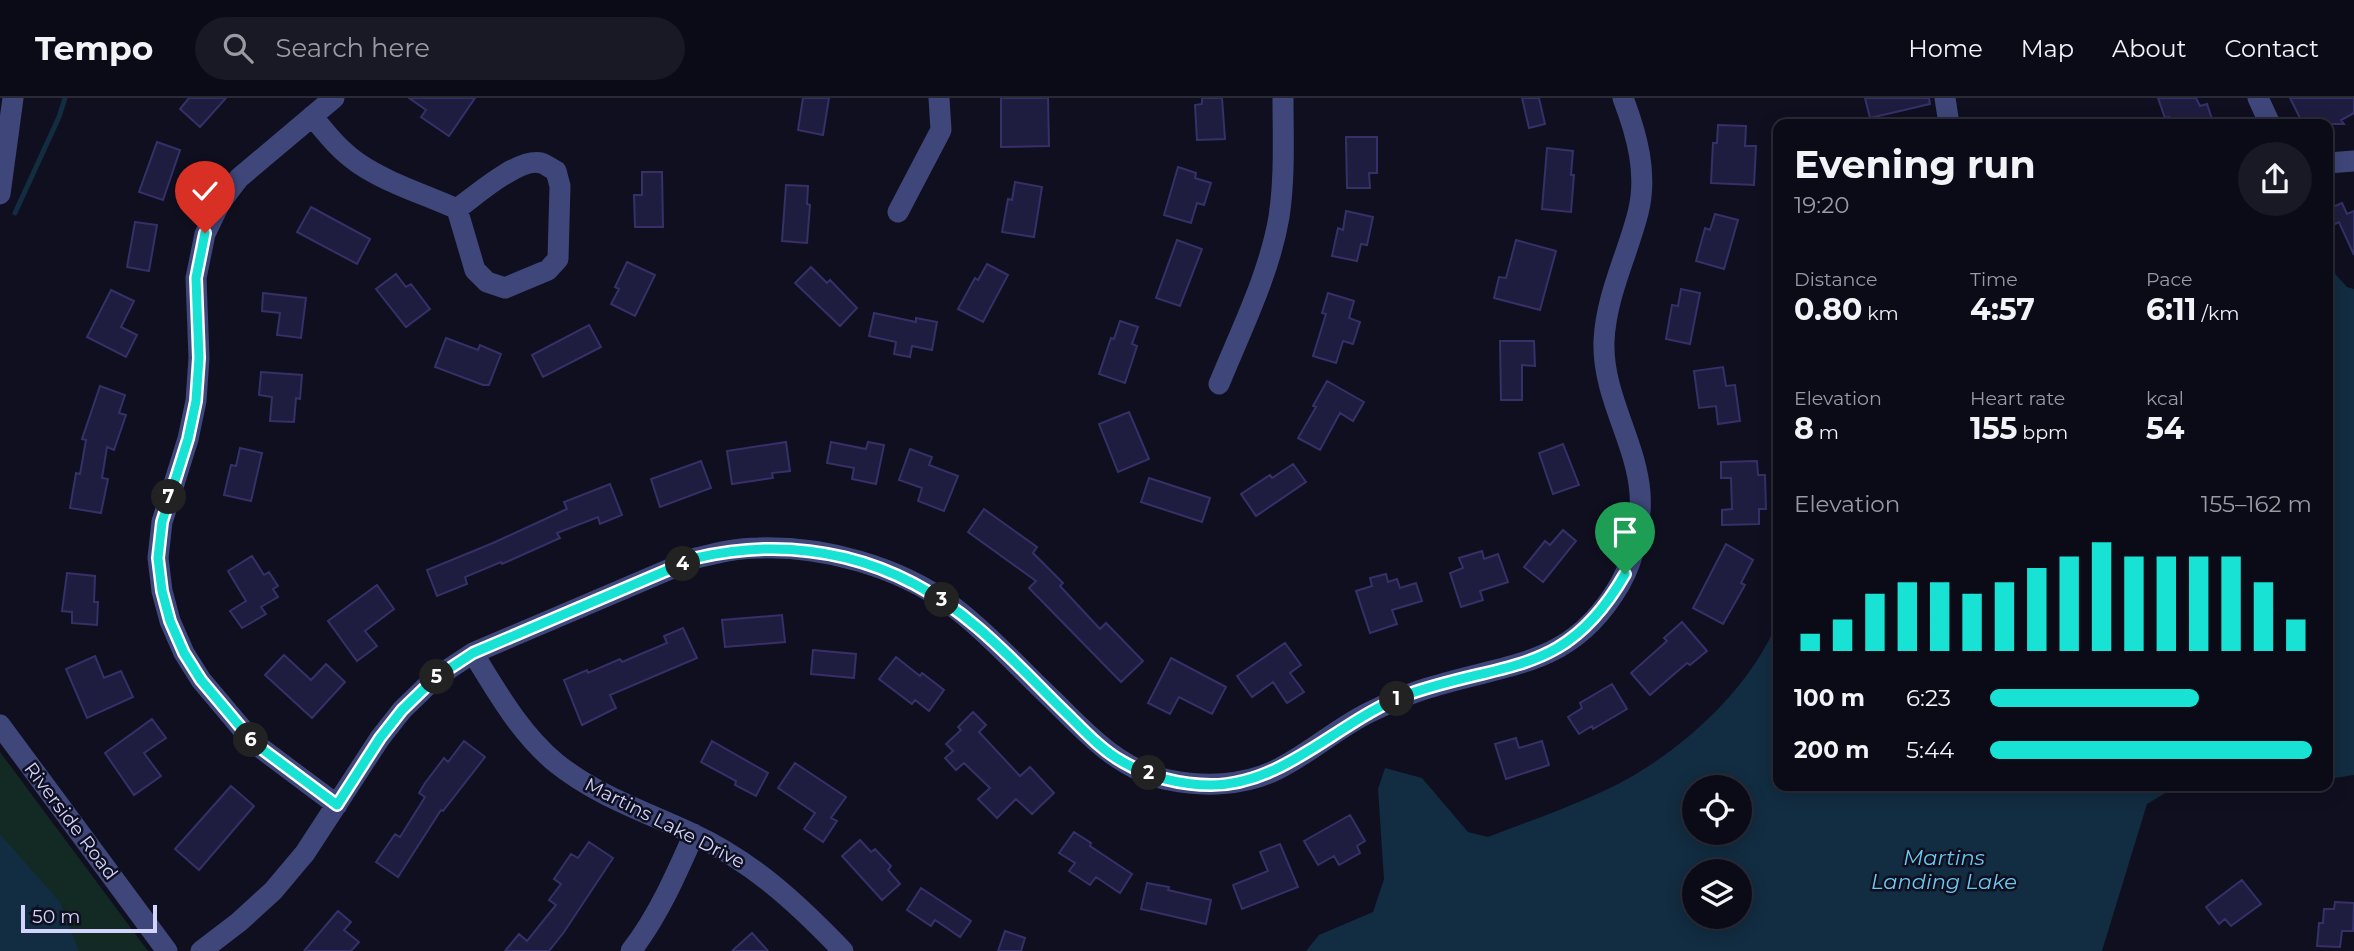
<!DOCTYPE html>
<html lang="en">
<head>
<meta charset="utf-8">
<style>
  body { margin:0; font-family:Montserrat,sans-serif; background:#191925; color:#f1f3f6; height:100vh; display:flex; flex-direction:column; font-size:26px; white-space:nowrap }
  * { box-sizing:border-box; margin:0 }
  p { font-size:23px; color:#9a9ba2 }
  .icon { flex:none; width:38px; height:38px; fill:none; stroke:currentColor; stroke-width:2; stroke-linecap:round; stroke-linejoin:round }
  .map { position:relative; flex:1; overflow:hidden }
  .details { position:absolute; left:1773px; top:21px; width:560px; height:672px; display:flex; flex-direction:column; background:#0b0b18; border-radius:14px; box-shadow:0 4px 18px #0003,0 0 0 2px #2b2b37 }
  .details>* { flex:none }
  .controls { position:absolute; left:1682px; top:677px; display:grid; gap:14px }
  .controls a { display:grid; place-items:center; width:70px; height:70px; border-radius:50%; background:#0b0b18; box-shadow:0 4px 18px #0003,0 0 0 2px #2b2b37; font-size:35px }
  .scale { position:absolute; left:21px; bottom:18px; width:136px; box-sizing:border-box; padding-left:7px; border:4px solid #d2d4fb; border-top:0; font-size:19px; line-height:24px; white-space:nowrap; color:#d2d4fb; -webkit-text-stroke:5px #0f0f20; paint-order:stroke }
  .pin { position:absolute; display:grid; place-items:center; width:60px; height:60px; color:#fff; margin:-72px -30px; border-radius:50% 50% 50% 0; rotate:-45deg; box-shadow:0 0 7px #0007 }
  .pin .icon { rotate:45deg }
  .km { position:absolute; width:35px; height:35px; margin:-18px; border-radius:50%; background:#222; color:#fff; font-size:19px; line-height:35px; text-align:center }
  .round { display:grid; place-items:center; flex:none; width:74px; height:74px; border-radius:37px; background:#191925 }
  .overview { display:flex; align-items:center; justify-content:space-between; height:119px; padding:0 21px }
  h1 { font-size:38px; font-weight:700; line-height:52px }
  .stats { display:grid; grid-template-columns:repeat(3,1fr); gap:10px; height:119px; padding:7px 21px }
  .stats div { display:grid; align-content:center }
  .stats b { font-size:30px; font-weight:700 }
  .stats small { font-size:19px; font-weight:400 }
  .stats p { font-size:19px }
  .chart { height:196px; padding:14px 21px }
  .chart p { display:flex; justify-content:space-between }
  .chart svg { width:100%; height:126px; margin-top:7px; stroke:#17e2d4; stroke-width:6 }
  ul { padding:0 21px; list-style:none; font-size:23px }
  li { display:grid; grid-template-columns:112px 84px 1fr; align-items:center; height:52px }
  li i { height:18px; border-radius:9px; background:#17e2d4 }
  header { display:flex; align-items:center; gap:42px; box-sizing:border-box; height:98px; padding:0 35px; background:#0b0b18; border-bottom:2px solid #2b2b37 }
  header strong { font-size:33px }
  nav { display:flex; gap:38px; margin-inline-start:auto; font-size:24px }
  .search { width:490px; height:63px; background:#191925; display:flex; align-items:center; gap:18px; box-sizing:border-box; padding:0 24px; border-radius:38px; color:#9a9ba2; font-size:26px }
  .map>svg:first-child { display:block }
  .green { fill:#132924 }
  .water { fill:#122c41; fill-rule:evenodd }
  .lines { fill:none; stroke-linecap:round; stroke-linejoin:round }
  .stream { stroke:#122c41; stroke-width:5 }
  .building { fill:#1e1d3f; stroke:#333168; stroke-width:2 }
  .minor { stroke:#3f477a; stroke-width:21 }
  .route-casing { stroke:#fff; stroke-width:14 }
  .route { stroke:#17e2d4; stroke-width:9 }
  .labels { text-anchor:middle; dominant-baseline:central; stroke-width:5; stroke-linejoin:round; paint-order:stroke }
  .street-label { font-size:19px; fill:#d2d4fb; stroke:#0f0f20 }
  .water-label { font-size:21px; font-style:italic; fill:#6bc9f0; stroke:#0f0f20 }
</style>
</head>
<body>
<header>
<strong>Tempo</strong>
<div class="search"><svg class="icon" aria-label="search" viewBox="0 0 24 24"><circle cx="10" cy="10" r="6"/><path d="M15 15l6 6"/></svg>Search here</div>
<nav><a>Home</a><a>Map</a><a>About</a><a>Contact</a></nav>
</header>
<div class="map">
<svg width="2354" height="853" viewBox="0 0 2354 853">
  <rect width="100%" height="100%" fill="#0f0f20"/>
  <path class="green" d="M0,654L148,853H0Z"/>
  <path class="water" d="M2328,168L2347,189L2354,191V677L2328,681Z
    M1778,522V688H2177L2147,706L2102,853H1306L1319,837L1373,814L1384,781L1378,691L1385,670L1422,680L1468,734L1488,739C1524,725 1562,712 1597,696C1669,665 1749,596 1778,522ZM1694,690H1740V735H1694ZM1694,774H1740V819H1694Z
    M0,736L60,804L79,853H0Z"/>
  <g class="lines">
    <path class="stream" d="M15,115L59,19L65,0"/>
  </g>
  <path class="building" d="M189,0H226L200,29L180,11Z
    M409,0H475L449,38L421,19L426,12Z
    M803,0H829L823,37L798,32Z
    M1001,0H1048L1049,48L1001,49Z
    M1202,0H1222L1225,41L1197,42L1195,7L1202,6Z
    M1522,0H1539L1545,26L1529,30Z
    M1865,0H1929L1930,6L1870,20Z
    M2158,0H2196L2200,8L2207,6L2212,21L2199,26H2172L2169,19L2165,20Z
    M2290,0H2354V15L2341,22L2344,26H2303Z
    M1718,27L1746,28L1745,48H1756L1754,87L1711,85L1713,45H1717Z
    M1346,39H1377V75H1369L1370,90H1347Z
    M157,44L180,52L163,102L139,94Z
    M1547,50L1573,53L1571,77H1574L1571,114L1542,111Z
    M1178,69L1196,75L1195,80L1211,85L1204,107L1197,105L1191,125L1164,117Z
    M642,74H662L663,129H635L634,97H642Z
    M1015,84L1042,89L1034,139L1002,134L1008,101L1012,102Z
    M786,87L808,88L807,106L810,107L807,145L782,143Z
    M2342,105L2347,116L2354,113V157L2339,124L2333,127L2328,114V111Z
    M311,109L370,141L357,166L297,134Z
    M1346,113L1373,119L1367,147L1361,146L1357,163L1332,158L1338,130L1343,132Z
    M1715,116L1738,122L1724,171L1696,163L1705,130L1710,132Z
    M135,124L157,127L149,173L127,169Z
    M1177,142L1202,151L1180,208L1156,200Z
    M1516,142L1556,153L1540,212L1494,200L1499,179L1506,180Z
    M627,164L655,177L635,218L611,206L619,191L615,189Z
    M987,166L1008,177L983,224L958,211L975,180L978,182Z
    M811,169L827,185L830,182L857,210L840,228L795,185Z
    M396,176L406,189L411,186L430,211L406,229L376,191Z
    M1681,191L1700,195L1690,246L1666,241L1672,207L1678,208Z
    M111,192L134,203L121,229L137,237L126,259L87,239Z
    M263,195L306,200L301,240L277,237L280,215L262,213Z
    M1328,195L1354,203L1349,220L1360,224L1353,246L1343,243L1336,265L1313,258L1326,216L1322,215Z
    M874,215L916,224V220L937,224L932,252L912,248L910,259L894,256L896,244L869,238Z
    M1120,223L1138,229L1132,246L1137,248L1125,285L1099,276L1111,240L1114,241Z
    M589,227L601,249L543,279L532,257Z
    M446,240L478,252L480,247L501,256L489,287H483L435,269Z
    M1500,243H1534L1535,268L1522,267V302H1501Z
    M1723,269L1726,288L1735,287L1740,323L1718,326L1716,308L1699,310L1694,273Z
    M261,274L302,277L300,301L296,300L294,324L270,323L272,299L259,297Z
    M1327,283L1364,304L1353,323L1340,315L1320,352L1298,340L1316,309L1313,308Z
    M100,288L125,297L119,315L126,317L114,352L107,349L102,380L108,381L101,415L70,410L76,375L80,376L86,342L82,341Z
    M1129,314L1149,361L1118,374L1099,326Z
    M786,344L790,373L772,375L773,380L732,386L727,353Z
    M831,344L866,351L868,344L884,347L876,386L852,381L854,370L827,365Z
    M1563,346L1579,387L1553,396L1539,355Z
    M240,350L262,355L251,403L224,397L231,367L236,368Z
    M910,351L932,359L929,367L958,378L944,413L918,403L922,390L899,382Z
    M701,363L711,390L660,409L651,381Z
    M1757,363L1758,377H1765L1766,411H1759V426L1722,427V412L1732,411L1731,380H1721V364Z
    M1293,366L1306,384L1256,418L1241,396L1270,377L1272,380Z
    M1149,380L1210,400L1202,424L1141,404Z
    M610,386L622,417L600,426L598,419L557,435L560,440L502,466L501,464L465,479L467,486L437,498L427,472L493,445L567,411L564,404Z
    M984,411L1037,449L1033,455L1063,485L1060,488L1100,531L1106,525L1143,563L1121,584L1029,490L1036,483L968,434Z
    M1563,432L1576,443L1543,484L1524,469L1545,443L1550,447Z
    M1726,446L1753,462L1741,485L1745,487L1723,526L1693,510Z
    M1482,453L1484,461L1498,456L1508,484L1480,493L1483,502L1461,509L1450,475L1463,470L1459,460Z
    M252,458L264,477L269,474L278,488L273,491L278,499L261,509L266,516L242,530L230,513L246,503L228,473Z
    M67,475L95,478L94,504H98L97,527L72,525V514L62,513Z
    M1386,476L1388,484L1397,481L1400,490L1416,485L1422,503L1392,512L1397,526L1370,535L1356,493L1372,488L1370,480Z
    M377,487L394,511L365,533L377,548L357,563L328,523Z
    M782,517L785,544L725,549L722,522Z
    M1682,524L1707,553L1690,567L1687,565L1650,597L1631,575L1667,543L1664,540Z
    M683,530L697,560L610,597L616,610L582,627L564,582L587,572L588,575L620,561L622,564L667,545L664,538Z
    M1285,545L1301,567L1290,575L1304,594L1287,605L1273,584L1252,599L1237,578Z
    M813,552L856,556L854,580L811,576Z
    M284,557L311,582L326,566L345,584L312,620L265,577Z
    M95,558L104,580L121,573L133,599L87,620L66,571Z
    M896,559L920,578L922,575L944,592L929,613L915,602L912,606L879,581Z
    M1171,560L1226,589L1212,616L1179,599L1170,616L1148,605Z
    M1612,586L1627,611L1593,631L1592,628L1579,636L1568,619L1582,610L1580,605Z
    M973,614L986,627L979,634L1020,678L1030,669L1054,695L1032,716L1016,701L997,720L978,701L990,690L964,665L956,672L945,660L953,653L946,646L961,632L958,629Z
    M152,621L166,640L144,655L161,678L134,697L105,655Z
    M1516,640L1519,650L1542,643L1549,667L1506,681L1495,646Z
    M464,643L485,659L443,713L441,712L398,779L376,764L395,736L400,739L425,699L419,695L425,685L444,660L448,664Z
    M712,643L768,675L756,698L735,687L736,683L701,664Z
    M795,665L846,699L831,720L837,723L823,744L804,731L815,715L778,690Z
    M231,688L254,708L199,772L175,751Z
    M1350,717L1365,743L1357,748L1360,755L1339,767L1334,758L1318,767L1304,743Z
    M1074,734L1091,745L1090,748L1132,776L1120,795L1096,779L1090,787L1069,773L1075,765L1059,755Z
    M860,742L871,754L875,751L891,768L888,772L900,786L882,802L842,758Z
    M589,744L613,760L564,834L549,853H505L519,836L527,843L556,807L549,802L561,786L554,781L571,756L578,760Z
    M1280,746L1298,789L1242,811L1233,787L1268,773L1260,754Z
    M2242,782L2261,806L2231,828L2225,821L2219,826L2206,809Z
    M1147,785L1169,789L1168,792L1211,802L1206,826L1141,811Z
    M921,790L971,823L960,839L935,822L931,828L907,812Z
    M2335,804L2354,805L2353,833H2342L2340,849L2317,848L2319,825H2323L2324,811H2334Z
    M338,813L351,824L344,832L359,844L351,853H304Z
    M1005,833L1025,840L1021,853H998Z
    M752,835L768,853H732Z"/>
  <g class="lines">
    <path class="minor" d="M334,0L239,80L220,105L205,136L196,180L199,260L196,303L188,341L162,424L158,460L162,493L170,523L184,555L201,582L254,645L337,707
      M1945,0L1949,26
      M2258,0L2270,26
      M312,18C326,35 339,52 358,65C387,85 424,96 457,111C475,98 519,59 541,65C546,66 551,71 556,73L560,88L558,161L548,172L505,190L487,184L475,172L457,111
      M2328,65L2354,63
      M0,96L13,0
      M898,114L941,32L939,0
      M1219,286C1241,232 1269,177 1279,119C1285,79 1283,40 1283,0
      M473,555C497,594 520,635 556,665C597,698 646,714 693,736C753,764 798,806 843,853
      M0,627L167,853
      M201,853L239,824L273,793L305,755L380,640L402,612L435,580L473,555L696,460C717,455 737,450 758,450C824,448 897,468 951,507C988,535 1020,571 1054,603C1087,636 1121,673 1169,682C1204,689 1243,688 1276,672C1309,656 1337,630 1370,614C1391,604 1412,594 1435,588C1515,564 1573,567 1620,486C1635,459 1642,426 1640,395C1636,343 1602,297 1604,243C1606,198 1627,158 1638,115C1648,76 1637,37 1623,0
      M631,853C658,818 676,777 694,736"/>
  </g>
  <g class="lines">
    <defs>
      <path id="route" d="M205,135L196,180L199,260L196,303L188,341L162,424L158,460L162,493L170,523L184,555L201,582L254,645L337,707L380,640L402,612L435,580L473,555L696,460C799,436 897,460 977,529C1010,557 1039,589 1070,619C1086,635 1103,653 1123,664C1149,679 1181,687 1211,687C1286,687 1341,620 1409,596C1507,562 1566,579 1625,476"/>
    </defs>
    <use href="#route" class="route-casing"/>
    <use href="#route" class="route"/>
  </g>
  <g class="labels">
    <g class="street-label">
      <text transform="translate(71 723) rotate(53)">Riverside Road</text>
      <text transform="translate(665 725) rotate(27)">Martins Lake Drive</text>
    </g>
    <g class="water-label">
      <text x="1944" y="759">Martins<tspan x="1944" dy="24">Landing Lake</tspan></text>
    </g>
  </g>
</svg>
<div class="controls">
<a><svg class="icon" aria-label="locate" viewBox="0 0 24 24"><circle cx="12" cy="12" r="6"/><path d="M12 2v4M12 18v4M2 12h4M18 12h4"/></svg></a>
<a><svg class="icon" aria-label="layers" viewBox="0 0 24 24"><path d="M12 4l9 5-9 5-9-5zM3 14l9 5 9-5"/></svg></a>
</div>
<div class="scale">50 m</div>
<div class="pin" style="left:1625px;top:476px;background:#1e9e55"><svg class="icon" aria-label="arrive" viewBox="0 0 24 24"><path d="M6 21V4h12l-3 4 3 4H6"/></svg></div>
<div class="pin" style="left:205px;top:135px;background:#d93025"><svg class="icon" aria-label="check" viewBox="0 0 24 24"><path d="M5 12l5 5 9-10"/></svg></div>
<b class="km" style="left:1397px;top:601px">1</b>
<b class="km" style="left:1149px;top:675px">2</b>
<b class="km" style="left:942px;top:502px">3</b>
<b class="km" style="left:683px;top:466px">4</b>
<b class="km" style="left:437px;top:579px">5</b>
<b class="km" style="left:251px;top:642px">6</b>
<b class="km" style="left:169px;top:399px">7</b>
<section class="details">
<div class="overview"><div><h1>Evening run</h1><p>19:20</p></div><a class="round"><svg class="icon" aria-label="share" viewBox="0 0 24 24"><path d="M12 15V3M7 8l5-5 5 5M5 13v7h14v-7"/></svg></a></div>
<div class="stats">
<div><p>Distance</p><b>0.80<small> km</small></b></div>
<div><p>Time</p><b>4:57</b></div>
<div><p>Pace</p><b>6:11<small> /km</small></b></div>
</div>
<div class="stats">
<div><p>Elevation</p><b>8<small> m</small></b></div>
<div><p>Heart rate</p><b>155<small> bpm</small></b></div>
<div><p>kcal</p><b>54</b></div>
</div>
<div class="chart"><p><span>Elevation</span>155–162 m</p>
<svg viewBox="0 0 160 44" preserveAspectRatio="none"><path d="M5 44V38M15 44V33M25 44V24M35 44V20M45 44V20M55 44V24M65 44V20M75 44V15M85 44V11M95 44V6M105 44V11M115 44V11M125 44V11M135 44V11M145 44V20M155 44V33"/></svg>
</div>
<ul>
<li><b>100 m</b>6:23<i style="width:65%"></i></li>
<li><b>200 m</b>5:44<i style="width:100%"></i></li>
</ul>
</section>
</div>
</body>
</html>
